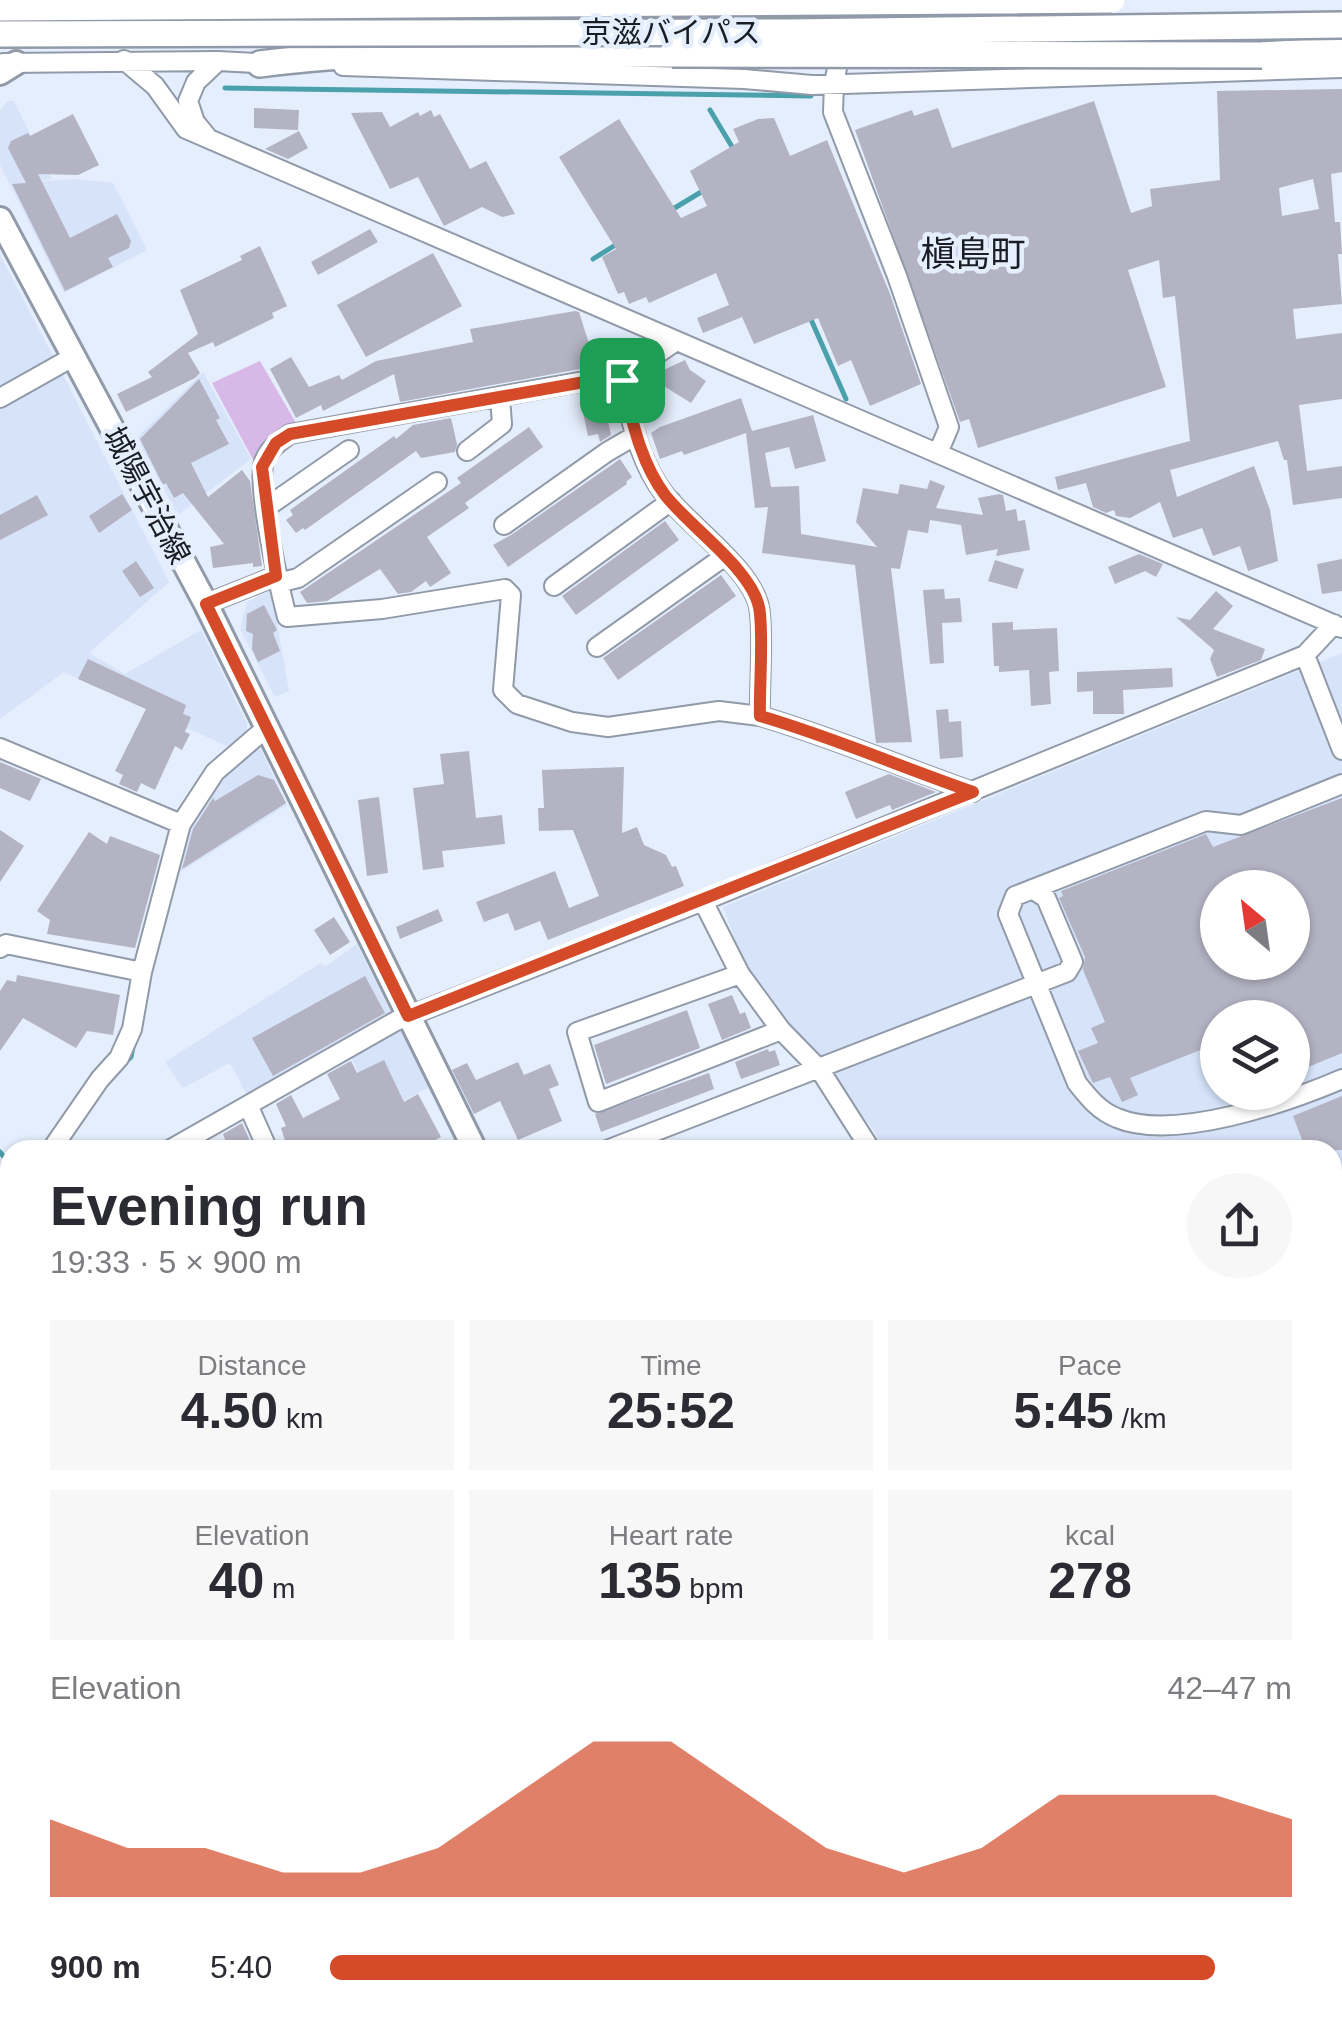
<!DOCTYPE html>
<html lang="en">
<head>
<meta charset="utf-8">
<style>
  body { margin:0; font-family:Arial,"Noto Sans JP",sans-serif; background:#f7f7f7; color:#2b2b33; height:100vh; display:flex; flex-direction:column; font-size:38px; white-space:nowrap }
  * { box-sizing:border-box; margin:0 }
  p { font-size:32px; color:#7c7c81 }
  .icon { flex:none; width:55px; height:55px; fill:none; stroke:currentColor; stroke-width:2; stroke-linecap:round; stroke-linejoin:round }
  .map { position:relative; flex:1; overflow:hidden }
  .drawer { position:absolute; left:0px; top:1140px; width:1342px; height:885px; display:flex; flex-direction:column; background:#fff; border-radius:30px 30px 0 0; box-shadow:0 2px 8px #0004 }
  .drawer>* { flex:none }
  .needle { width:65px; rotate:331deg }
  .tools { position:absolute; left:1200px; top:870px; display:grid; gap:20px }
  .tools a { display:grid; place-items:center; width:110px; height:110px; border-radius:50%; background:#fff; box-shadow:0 2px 8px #0004; font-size:50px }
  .pin { position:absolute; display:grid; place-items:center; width:85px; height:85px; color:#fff; margin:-42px; border-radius:20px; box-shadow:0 5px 15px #0006 }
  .round { display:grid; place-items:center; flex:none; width:105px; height:105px; border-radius:52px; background:#f7f7f7 }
  .overview { display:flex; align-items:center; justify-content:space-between; height:170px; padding:0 50px }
  h1 { font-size:55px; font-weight:800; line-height:75px }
  .figures { display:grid; grid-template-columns:repeat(3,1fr); gap:15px; height:170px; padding:10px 50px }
  .figures div { display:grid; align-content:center; border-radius:0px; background:#f7f7f7; text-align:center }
  .figures b { font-size:50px; font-weight:800 }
  .figures small { font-size:28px; font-weight:400 }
  .figures p { font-size:28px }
  .chart { height:280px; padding:20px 50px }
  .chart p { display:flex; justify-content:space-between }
  .chart svg { width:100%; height:180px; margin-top:10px; fill:#d54b29; opacity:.7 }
  ul { padding:0 50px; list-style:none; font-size:32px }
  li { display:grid; grid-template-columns:160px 120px 1fr; align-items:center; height:75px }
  li i { height:25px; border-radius:12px; background:#d54b29 }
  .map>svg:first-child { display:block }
  .built { fill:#d6e3f9; fill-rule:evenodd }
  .green { fill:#d7b8e7 }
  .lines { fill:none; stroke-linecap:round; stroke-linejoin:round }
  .stream { stroke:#4aa1ac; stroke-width:5 }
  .building { fill:#b4b3c4; fill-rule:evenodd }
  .minor-casing { stroke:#919aa8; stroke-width:22 }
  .major-casing { stroke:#919aa8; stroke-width:28 }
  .highway-casing { stroke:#919aa8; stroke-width:30 }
  .minor { stroke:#fff; stroke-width:18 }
  .major { stroke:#fff; stroke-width:22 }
  .highway { stroke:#fff; stroke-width:25 }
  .highway-bridge-casing { stroke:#919aa8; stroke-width:30; stroke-linecap:butt }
  .highway-bridge { stroke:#fff; stroke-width:25 }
  .route-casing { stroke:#fff; stroke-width:20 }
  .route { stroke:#d54b29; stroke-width:12 }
  .labels { text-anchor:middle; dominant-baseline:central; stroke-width:9; stroke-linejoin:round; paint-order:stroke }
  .street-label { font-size:30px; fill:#1a1d23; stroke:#e5eefd }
  .quarter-label { font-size:35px; fill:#1a1d23; stroke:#e5eefd }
</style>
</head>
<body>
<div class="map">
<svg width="1342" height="2025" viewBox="0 0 1342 2025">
  <rect width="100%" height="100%" fill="#e5eefd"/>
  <path class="built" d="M7,101H14L52,179L29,182L78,179L113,183L147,250L64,293L0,165V111Z
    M0,255L56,362L0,395Z
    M60,369L169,582L89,653L125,674L201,630L247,724V735L231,748L64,672L0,719V402Z
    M203,372L251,459L178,515L136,438Z
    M271,590L289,691L275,697L240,629L247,602Z
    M1342,653V1314L1333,1318L1332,1150H882L875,1132L822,1061L784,1020L745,966L723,907ZM1218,888H1292V962H1218ZM1218,1018H1292V1092H1218Z
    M253,749L261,750L287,805L174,876L186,833L204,798L216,781Z
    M357,944L392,1015L247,1095L230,1063L183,1088L165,1062L321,963L325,967Z
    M399,1025L431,1086L379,1114L348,1052Z
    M923,2015H1023L1028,2025H928Z"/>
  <path class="green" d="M260,361L299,428L258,469L212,383Z"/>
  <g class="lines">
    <path class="stream" d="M225,88L811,96
      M710,110L734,150
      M673,209L706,189
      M593,259L617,244
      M809,315L846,399
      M124,1063L131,1057L134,1042
      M0,1152L10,1164
      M0,1384L10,1388
      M1332,1458L1342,1456
      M1332,1486L1342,1503
      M1332,1728L1342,1742"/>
  </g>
  <path class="building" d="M1342,89V172L1331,174L1335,222H1340L1342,254H1338L1342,304L1293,309L1296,339L1342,333V399L1299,405L1307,471L1342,466V498L1293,505L1287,460H1284L1278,441L1170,470L1177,497L1254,466L1270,510L1278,561L1248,571L1240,546L1213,556L1202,528L1173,538L1160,502L1130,518L1116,516L1114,510L1106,513L1093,507L1086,483L1058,490L1055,477L1190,441L1175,296L1163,298L1159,260L1128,270L1166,387L978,448L969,419L960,422L855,130L912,110L914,116L938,108L952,148L1094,101L1131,213L1152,206L1150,189L1220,180L1217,91ZM1313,179L1319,209L1282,216L1279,188Z
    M254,108L299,110L298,130L254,128Z
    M431,110L434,117L440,114L470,169L486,161L515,214L502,217L482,207L444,226L418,177L390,189L351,113L382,112L390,127L418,112L420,116Z
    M73,114L99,165L78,175L38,174L70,238L117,214L131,241L129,248L108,258L113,267L65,291L12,184L26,183L8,148L11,141L28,133L30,136Z
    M774,118L790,156L827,140L890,294L921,384L870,406L851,360L838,366L818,318L754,344L742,317L703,333L697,318L729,305L716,273L649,303L646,297L629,304L624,292L618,294L602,257L616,249L559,157L619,119L681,218L707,206L690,171L739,142L733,129L758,119Z
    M299,131L308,148L288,159L265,149Z
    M370,229L378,242L318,275L311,262Z
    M260,246L287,306L272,313L274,318L215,347L213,342L188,353L200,373L195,378L126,412L117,394L152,377L148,372L198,334L180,290L242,260L240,256Z
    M433,253L462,306L366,357L337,305Z
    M575,311L579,312L596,366L400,402L394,374L323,411L321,405L296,418L270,369L291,357L309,387L339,375L342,380L376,361L473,342L470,329Z
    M685,360L690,370L706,381L691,403L659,383L655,374Z
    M199,379L220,418L216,420L229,444L191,463L208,497L242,470L250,481L262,566L253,567V563L213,568L210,547L224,544L183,493L174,498L166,483L163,485L140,439Z
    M603,398L611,435L600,442L598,434L588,436L581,403Z
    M741,398L752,431L813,415L826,461L795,469L789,447L765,453L771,487L799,486L801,534L877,547L856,522L863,488L898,494L900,484L927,489L930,480L945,486L936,508L983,515L978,498L999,494L1003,495L1006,511L1016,509L1018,521L1025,520L1030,550L996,556L998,549L966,555L961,525L930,520L928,533L908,530L900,569L891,568L912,742L876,743L855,565L762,553L768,507L755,508L746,433L684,455L682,451L660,459L651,433L660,427Z
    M451,418L457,444L455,452L421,458L416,451L305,530L303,528L296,533L286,520L293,515L290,510L394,436L396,439L413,425Z
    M529,427L543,447L465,503L469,508L427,537L451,573L430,587L426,581L411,592L398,594L380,569L327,601L307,603L300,592L461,483L457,478Z
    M620,459L632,477L626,482L627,484L508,567L493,545L511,535Z
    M122,494L132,510L99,533L89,516Z
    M37,495L48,515L0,540V515Z
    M665,521L679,540L576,615L562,596Z
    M1139,554L1163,564L1156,577L1145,571L1115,584L1108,567Z
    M1342,559V591L1322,594L1317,564Z
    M995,560L1024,569L1017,589L988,581Z
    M136,561L154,588L140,597L122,571Z
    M721,575L736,596L618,680L603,658Z
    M944,589L945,599L960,598L962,622L942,623L944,663L930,664L923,590Z
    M1216,591L1233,606L1213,629L1265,649L1261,660L1217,677L1210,659L1214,650L1176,617L1190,620Z
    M264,605L277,630L273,633L280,651L258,662L252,649L253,634L246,631L247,614Z
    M1013,622V630L1057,628L1059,671L1049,672L1051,704L1031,706L1029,670L999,672V666H994L992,623Z
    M88,659L186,705L183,714L191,717L185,732L190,734L182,750L175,746L155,790L141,783L137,792L119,784L123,775L115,771L146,709L78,679Z
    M1172,668L1173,687L1123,690L1124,714H1093V691L1077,692V672Z
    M948,709L949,722L961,721L963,757L940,759L936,710Z
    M469,751L476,818L502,815L505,844L442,851L444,867L423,870L413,788L444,784L440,754Z
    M0,762L41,779L30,801L0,788Z
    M624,767L622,833L637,827L644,845L666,855L672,867L676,866L684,886L548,940L540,921L515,931L508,913L484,922L476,902L555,871L569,908L599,896L573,830L539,831L538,808H544L542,770Z
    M889,774L936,792L892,810L890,805L856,819L845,792Z
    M258,775L274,780L286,803L182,869L193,829L213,798L215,801Z
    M379,797L388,873L367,876L358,800Z
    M1342,798V1053L1301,1070L1292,1048V1018H1218V1043L1130,1078L1138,1095L1122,1102L1110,1077L1093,1083L1078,1051L1098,1043L1091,1028L1105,1022L1083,970L1085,957L1059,898L1063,896L1061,891L1206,834L1213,847ZM1218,888H1292V962H1218Z
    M0,830L24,846L0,882Z
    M89,832L107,844L110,836L160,855L135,948L47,934L50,920L37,911Z
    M438,909L443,921L400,939L396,927Z
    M334,917L350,942L330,955L314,930Z
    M17,975L120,995L113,1035L87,1031L76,1048L23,1018L0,1051V991L7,980L16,982Z
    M365,976L385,1013L273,1076L252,1038Z
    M732,995L740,1014L745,1012L751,1028L722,1040L708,1004Z
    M687,1010L700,1048L606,1084L594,1045Z
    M768,1049L769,1052L775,1050L780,1065L741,1079L735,1062Z
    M384,1060L404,1102L418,1094L441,1137L416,1150H303L301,1146L288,1150L281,1128L286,1126L276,1104L291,1095L303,1118L340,1099L327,1074L351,1061L357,1073Z
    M518,1062L524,1075L550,1064L559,1085L549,1089L562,1121L518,1140L500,1101L474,1114L452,1070L467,1063L476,1080Z
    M709,1073L714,1089L601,1132L595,1114Z
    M1342,1096V1150H1306L1293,1116Z
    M242,1123L254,1150H229L223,1134Z"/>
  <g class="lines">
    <defs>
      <path id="minor" d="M839,0L841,46L834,84L833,112L897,276L949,427L938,453
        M124,60L155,86L186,129L1342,628
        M3,63L218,61L272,64
        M343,66L744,79L812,85L1342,68
        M208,138L195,122L188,101L196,82L218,61
        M621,379C631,419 639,462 665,495C691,527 751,569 759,607C764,632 759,688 760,716L719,711L608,727L572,722L517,704L503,690L511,595L505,589L382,609L287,617C280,590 256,486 264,462C268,449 279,442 290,434L607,377L621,379L676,341
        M0,398L73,357
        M467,451L502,424L500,397
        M267,507L349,450
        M504,525L607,452L636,435
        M278,583L298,578L437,482
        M554,586L671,501
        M206,604L276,576
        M597,647L725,556
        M1305,655L1342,750
        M760,716C832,737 901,767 973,792
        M0,748L181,824
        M1342,784L1241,825L1206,821L1015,896L1008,914L1077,1083C1089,1098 1099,1111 1117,1118C1174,1142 1288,1102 1342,1079
        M703,901L740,974L781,1030L820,1070L871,1150
        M0,948L6,944L142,972
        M740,974L577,1032L598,1102L781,1030
        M248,1105L268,1150
        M51,1150L100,1079L119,1058L132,1029L142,972L181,824L215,772L265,729
        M169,1150L396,1021L703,901L1305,655L1334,624
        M607,1150L1067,972L1073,962L1046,898L1032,889
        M0,1188L10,1197
        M1332,1333L1342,1330
        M0,1365L10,1369
        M1332,1470L1342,1468
        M0,1486L10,1492
        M0,1557L10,1539
        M0,1739H10
        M1332,1774L1342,1778
        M0,1792H10
        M1332,1837L1342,1838
        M0,1912L10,1911
        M1332,1921L1342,1915
        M0,1946L10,1964
        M0,1992L10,1986
        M325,2015L330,2025
        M425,2015L430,2025
        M728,2015L729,2016
        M1116,2015L1122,2025
        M1223,2015L1230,2025
        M112,2025L131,2015
        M547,2025L567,2015
        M1322,2025L1342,2011"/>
      <path id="major" d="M0,73L16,63
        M0,219L206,604L475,1150
        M907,2015L912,2025"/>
      <path id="highway" d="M1262,55L1342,50
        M260,64C396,46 535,55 672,54"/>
    </defs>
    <use href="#minor" class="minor-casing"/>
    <use href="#major" class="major-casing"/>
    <use href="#highway" class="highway-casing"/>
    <use href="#minor" class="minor"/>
    <use href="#major" class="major"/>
    <use href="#highway" class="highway"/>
    <defs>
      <path id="highway-bridge" d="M0,8L1112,0
        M0,34L790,32L1342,25
        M672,54L1262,55"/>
    </defs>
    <use href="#highway-bridge" class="highway-bridge-casing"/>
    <use href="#highway-bridge" class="highway-bridge"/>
  </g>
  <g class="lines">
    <defs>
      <path id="route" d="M607,378L622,380C632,419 640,462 665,495C691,528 751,569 759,607C764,632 759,688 760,716C832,737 901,767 973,792L408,1016L206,604L276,576L262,467L276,443L290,434Z"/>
    </defs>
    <use href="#route" class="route-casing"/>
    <use href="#route" class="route"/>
  </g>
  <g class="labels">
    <g class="street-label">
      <text x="671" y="32">京滋バイパス</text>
      <text transform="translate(147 495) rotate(62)">城陽宇治線</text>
    </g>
    <g class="quarter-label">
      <text x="973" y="253">槇島町</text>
    </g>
  </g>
</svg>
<div class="tools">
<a><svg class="needle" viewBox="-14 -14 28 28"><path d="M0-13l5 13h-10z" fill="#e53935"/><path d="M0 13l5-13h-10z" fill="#7c7c81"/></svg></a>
<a><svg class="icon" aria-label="layers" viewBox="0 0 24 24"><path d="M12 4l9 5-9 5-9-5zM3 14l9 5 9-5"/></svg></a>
</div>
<div class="pin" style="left:622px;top:380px;background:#1e9e55"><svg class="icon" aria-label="arrive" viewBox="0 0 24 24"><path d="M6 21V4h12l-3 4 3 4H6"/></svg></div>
<section class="drawer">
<div class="overview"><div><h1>Evening run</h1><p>19:33 · 5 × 900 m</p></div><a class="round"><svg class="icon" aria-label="share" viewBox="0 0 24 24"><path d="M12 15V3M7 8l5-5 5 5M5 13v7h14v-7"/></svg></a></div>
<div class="figures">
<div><p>Distance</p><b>4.50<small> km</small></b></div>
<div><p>Time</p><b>25:52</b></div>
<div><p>Pace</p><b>5:45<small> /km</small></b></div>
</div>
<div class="figures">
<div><p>Elevation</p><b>40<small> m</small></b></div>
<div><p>Heart rate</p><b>135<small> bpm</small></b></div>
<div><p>kcal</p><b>278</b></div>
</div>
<div class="chart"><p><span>Elevation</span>42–47 m</p>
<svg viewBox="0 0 160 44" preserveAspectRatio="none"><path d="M0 44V25L10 32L20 32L30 38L40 38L50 32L60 19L70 6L80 6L90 19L100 32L110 38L120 32L130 19L140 19L150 19L160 25V44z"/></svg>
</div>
<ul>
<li><b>900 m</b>5:40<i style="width:92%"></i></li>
</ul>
</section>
</div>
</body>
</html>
